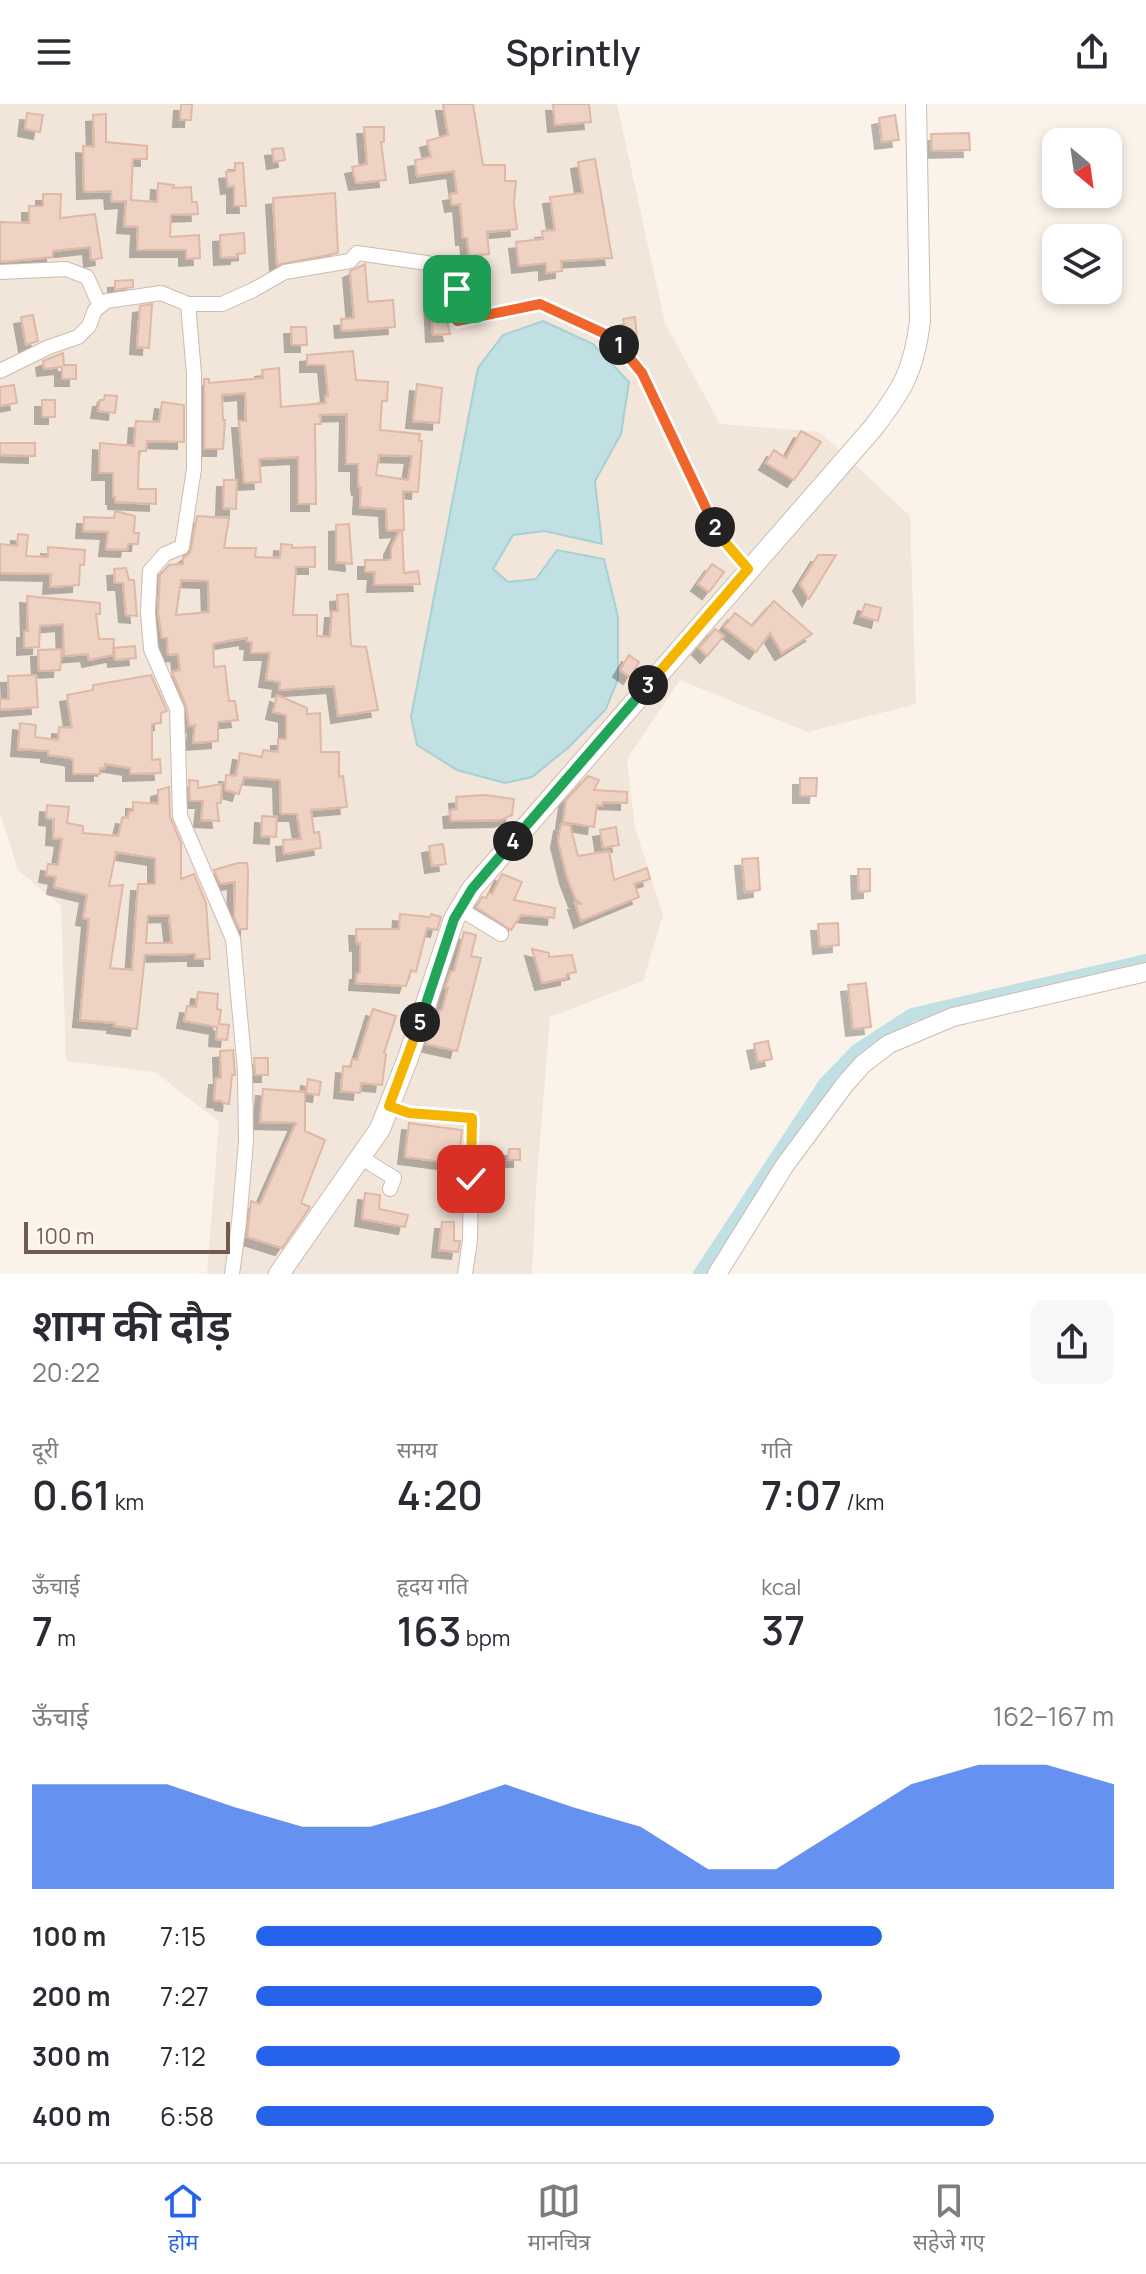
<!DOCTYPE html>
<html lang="hi">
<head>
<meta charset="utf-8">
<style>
  body { margin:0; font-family:Manrope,"Noto Sans Devanagari",sans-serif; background:#f7f7f7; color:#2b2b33; height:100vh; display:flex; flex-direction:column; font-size:30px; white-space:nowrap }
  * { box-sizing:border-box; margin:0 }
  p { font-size:26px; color:#7c7c81 }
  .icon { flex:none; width:44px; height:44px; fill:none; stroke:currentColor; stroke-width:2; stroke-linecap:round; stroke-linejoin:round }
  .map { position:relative; height:1170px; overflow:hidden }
  .panel { display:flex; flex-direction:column; background:#fff; flex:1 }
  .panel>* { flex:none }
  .needle { width:52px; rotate:151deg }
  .controls { position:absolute; left:1042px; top:24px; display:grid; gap:16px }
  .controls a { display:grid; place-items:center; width:80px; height:80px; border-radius:16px; background:#fff; box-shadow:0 4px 12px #0003; font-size:40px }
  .scale { position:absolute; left:24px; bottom:20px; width:206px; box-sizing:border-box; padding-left:8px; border:4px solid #735a50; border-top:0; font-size:22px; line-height:28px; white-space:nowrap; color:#735a50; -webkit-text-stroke:6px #fef8f0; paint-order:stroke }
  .pin { position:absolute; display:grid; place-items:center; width:68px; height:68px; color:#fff; margin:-34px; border-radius:16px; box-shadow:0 4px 12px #0006 }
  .km { position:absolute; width:40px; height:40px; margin:-20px; border-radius:50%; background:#222; color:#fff; font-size:22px; line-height:40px; text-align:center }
  .round { display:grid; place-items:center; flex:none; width:84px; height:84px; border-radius:16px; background:#f7f7f7 }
  .summary { display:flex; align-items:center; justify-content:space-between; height:136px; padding:0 32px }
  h1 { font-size:44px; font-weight:600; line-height:60px }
  .stats { display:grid; grid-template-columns:repeat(3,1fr); gap:12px; height:136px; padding:8px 32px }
  .stats div { display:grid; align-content:center }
  .stats b { font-size:40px; font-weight:600 }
  .stats small { font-size:22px; font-weight:400 }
  .stats p { font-size:22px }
  .chart { height:224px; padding:16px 32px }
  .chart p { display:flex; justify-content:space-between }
  .chart svg { width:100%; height:144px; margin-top:8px; fill:#2563eb; opacity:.7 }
  ul { padding:0 32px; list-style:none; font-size:26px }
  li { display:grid; grid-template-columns:128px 96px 1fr; align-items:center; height:60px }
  li i { height:20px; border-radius:10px; background:#2563eb }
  header { display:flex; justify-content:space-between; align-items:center; height:104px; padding:0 32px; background:#fff; font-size:36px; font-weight:600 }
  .tab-bar { display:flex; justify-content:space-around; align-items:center; height:112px; border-top:2px solid #e1e1e2; background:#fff; font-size:22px; color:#7c7c81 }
  .tab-bar a { display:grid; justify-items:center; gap:4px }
  .tab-bar .selected { color:#2563eb }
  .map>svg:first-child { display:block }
  .residential { fill:#f2e5d9 }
  .water { fill:#c0e0e3; stroke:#a7d0d4; stroke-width:2 }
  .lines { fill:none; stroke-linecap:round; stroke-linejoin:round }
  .canal { stroke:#c0e0e3; stroke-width:14 }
  .building { fill:#eed2c4; stroke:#dfb8a6; stroke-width:2; fill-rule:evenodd; filter:url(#shadow) }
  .minor-casing { stroke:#ccbbb1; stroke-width:16 }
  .tertiary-casing { stroke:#ccbbb1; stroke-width:20 }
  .secondary-casing { stroke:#cebbaf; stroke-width:22 }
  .minor { stroke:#fff; stroke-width:14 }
  .tertiary { stroke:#fff; stroke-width:18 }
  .secondary { stroke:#fff; stroke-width:20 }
  .split-1-casing { stroke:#fff; stroke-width:16 }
  .split-2-casing { stroke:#fff; stroke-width:16 }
  .split-3-casing { stroke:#fff; stroke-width:16 }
  .split-4-casing { stroke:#fff; stroke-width:16 }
  .split-5-casing { stroke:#fff; stroke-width:16 }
  .split-6-casing { stroke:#fff; stroke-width:16 }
  .split-1 { stroke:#f0652b; stroke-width:10 }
  .split-2 { stroke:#f0652b; stroke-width:10 }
  .split-3 { stroke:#f5b400; stroke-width:10 }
  .split-4 { stroke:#22a559; stroke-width:10 }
  .split-5 { stroke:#22a559; stroke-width:10 }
  .split-6 { stroke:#f5b400; stroke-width:10 }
</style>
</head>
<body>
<header><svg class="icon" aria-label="menu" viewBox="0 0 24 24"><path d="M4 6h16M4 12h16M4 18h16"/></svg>Sprintly<svg class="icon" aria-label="share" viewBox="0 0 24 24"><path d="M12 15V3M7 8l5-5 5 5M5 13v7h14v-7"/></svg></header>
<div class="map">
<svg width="1146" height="1170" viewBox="0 0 1146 1170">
  <defs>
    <filter id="shadow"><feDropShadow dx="-7" dy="7" stdDeviation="0" flood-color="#0004"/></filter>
  </defs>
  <rect width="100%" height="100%" fill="#fbf3ea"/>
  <path class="residential" d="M0,0H617L665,219L720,320L820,328L910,412L916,600L808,628L680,576L627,655L635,724L663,811L643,877L550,913L536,1086L532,1170H207L219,1018L155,968L66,957L61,802L18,766L0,708Z"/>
  <path class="water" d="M543,217L593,240L629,278L621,330L595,377L602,440L545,427L513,431L493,465L508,478L536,475L557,446L604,455L618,513V575L606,605L569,643L532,673L505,679L457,666L417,641L411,613L478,264L503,231Z"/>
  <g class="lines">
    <path class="canal" d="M700,1170L825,980L858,946L912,911L1146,857"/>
  </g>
  <path class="building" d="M181,0H192L191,16H180Z
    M443,0H473L483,61H505V77H516L514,99L517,125L487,128L489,150L469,152L467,134H463L460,100L452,101L450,90L457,89L454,67L417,72L415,56L431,53L427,37L448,31Z
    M553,0H589L591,18L555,21Z
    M27,9L43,11L40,28L25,25Z
    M106,10V38L147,42V55H133L131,96L157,98L158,79L174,81L173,84L191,83L192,98H197L198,110L171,111L170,133L199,131L200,154L186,155V146H137L138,123L124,122L126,97L112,98L111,87L84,88L83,42L94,43L93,11Z
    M895,11L899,36L882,38L879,14Z
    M364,23H384V38H381L386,76L356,79L352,63L367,60Z
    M969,29L970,46L932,47L931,30Z
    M283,44L285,56L274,58L272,45Z
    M595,55L612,154L561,157L562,167L546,169V159L519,162L516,138L543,135L542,127L555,126L550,93L583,89L578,58Z
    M235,59H243L246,102H234V82L228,83L226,68L235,67Z
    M335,89L338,149L277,161L273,94Z
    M43,90H61L60,114L95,110L102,154L91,156L90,143L53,147V153L0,158V118L29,119V102H43Z
    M244,129L245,149L237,150V153L221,154L220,131Z
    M365,160L368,198L393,196L395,223L342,227L341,215L354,214L350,167Z
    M133,176V183L115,186V177Z
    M447,193V217L450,230L433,231L431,194Z
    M152,200L149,244L137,243L140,202Z
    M33,211L38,237L26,241L21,213Z
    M635,213L637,234L627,235L623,215Z
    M291,223H306L307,241H292Z
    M353,247L356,276L388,278L387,297H382L380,326L420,330L419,337H422L418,388L403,387L404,426H402L404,469L418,467L420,480L374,481L375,468H365V456H389L391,454V444L400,426L387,427L386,405L360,403L361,384H359L358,379V360H346L347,310L320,311L321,320H315L316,400H298V353L259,355L261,378L244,379L239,317H246L245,289L222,291L223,316H225L223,345H204V275H209V279L263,274L262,266L279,264L281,303L326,299L325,292H328L325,261H307V251ZM379,351L412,352L408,376L376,371Z
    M63,249L64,261H76V275H62V263L44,265L43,257Z
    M417,280L442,284L439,319L413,317Z
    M14,281L17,299L0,302V283Z
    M105,291L117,292L115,309L98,307L100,296H104Z
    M42,296H55V313H42Z
    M162,298L184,301V338L147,337L146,347H139L138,385H156V400L115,398V393H113V369H99L100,339L134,342L136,317L159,318Z
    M801,327L821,338L794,376L766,359L774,346L786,354Z
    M0,339H35V352L0,351Z
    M224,376H237L236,405L223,404Z
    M115,407L135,412L134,429H139L138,440H128L127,446L106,445L108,428L83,427L84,413L114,414Z
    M197,412L229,414L224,444H256L255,453L280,454L281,440L292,441V444L315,443V463H296L293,511H317V532L330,533L332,507H338L337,491L348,490L351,542L366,543L378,606L338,612L334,582L279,586L280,578L266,576L270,549H251L252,538H247V534L227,537L213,540L214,563L225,562L229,597H235L238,616L218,618V637L193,639L195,621L189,622L186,602L172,568L180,566L178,550L168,551L167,534H162L158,509L160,471L169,461L183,460V454L190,449ZM181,476L208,477L209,508L176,511Z
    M349,420L352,460L336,458V421Z
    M18,430L28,431L26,452L48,453V443L85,446L84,461H80L79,481L50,483L51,470L0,469V440L17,442Z
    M818,451H836L809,495L800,480Z
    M712,460L724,468L709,488L698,480Z
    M126,464L129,476H134L137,512L126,511L123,479H115L114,465Z
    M27,492L100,499V510H96L99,535H114L113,551L89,556L88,550L64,552L63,520L40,522L39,543L24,544V527H28Z
    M774,497L812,530L782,549L770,529L756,548L724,523L735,509L752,522Z
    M865,500L881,504L878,517L861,512Z
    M715,525L724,532L707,552L699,544Z
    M135,542L136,554L115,556L114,544Z
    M62,545L60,566L39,567L38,546Z
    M629,551L639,558L630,573L620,566Z
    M36,571L38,603L0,606V595H9L8,572Z
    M151,571L167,607L161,609V619L152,620V656L160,655L161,669L130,670V664L105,660L104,665L100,664V670H73V656L70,654L48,651V647L18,645L20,619L36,621L35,633L58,636L59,623L72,624L67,591L93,586V581Z
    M277,591L307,604V610L320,609L321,648H339V673L343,672L347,703L311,706L314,729L319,728L321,744L284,750L283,736L301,735L297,710H281L280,676L244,673L239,690L225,686L226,671L236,672L240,649L262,653L263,646L278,648V635H286V611L273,608Z
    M588,672L599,676L594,686L627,688V699L603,698L602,702L597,701L594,723L563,718L566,696Z
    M800,674H817L816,692H800Z
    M189,676L198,677V684L222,680L221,699H217L219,717L201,716L203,697H190Z
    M169,683L170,713L181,739V775L194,770L206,799L210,855H195V850H189L145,851L137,925L114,922L115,919L80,916L89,815L83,814L87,791L54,783L56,773L46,771L48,760L58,761L62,735L53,734L54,715L46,714L47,701L69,703L67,719L83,722V729L118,732L123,713L128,714L129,707H133V698L158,700V686ZM116,748L155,754V780H138L132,866L110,864L123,781L109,782ZM169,811L172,839H146L148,812Z
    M485,691L514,695L512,711L501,716L451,717L450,706L457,705L456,693Z
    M262,712L277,713L276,733L261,732Z
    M561,720L570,721L578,752L609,747L614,776L647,764L650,775L634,780L639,793L581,817L575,799L582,800L576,796L567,773L558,737Z
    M616,723L619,741L603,744L600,726Z
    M443,740L446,760L432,762L429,742Z
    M758,754L760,786L745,788L742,755Z
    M238,759H247L248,766L247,825H239L234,813L235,778L220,780L214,766Z
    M858,765H870V787L859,788Z
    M502,770L522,778L514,796L555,804L554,814L521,811L511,826L476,803L482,793L486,794L489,788L492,790Z
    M400,810L430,813L431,810L441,813L437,826L427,824L416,868L411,866L406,882L356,879L357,869H360V839L357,840L356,825H399Z
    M838,819L839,841L820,843L818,820Z
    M464,828L476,831L471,852L481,854L457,947L426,940L435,913L438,914L440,906H442L448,884H445L451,867H454Z
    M532,845L549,849V853L572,851L576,868L567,870V874L542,879Z
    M866,879L871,923L853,925L848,881Z
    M198,888L218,890L217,905L221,906L219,920L229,921L227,936L216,935L217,923L184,917L187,902L196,903Z
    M373,905L396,912L384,949L386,950L382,981L361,979L360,989L341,987L343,962L351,963L352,955L357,956Z
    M768,937L772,955L758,958L754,940Z
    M233,946L235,971H232L229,1000L222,999V997L214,996L216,974H221L220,947Z
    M254,954H268V971H255Z
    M308,975L321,978L319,991L306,989Z
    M263,985L305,988V1027L325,1036L301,1099L310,1103L282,1144L247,1133L251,1097L260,1100L296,1019L260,1018Z
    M409,1019L462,1026L458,1060L405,1053Z
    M509,1045H520V1056H508Z
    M365,1089L380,1091L379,1105L408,1111L405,1123L362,1115Z
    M442,1118H454V1137H460L458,1148L439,1146Z"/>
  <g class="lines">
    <defs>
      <path id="minor" d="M0,168L66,165L87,173L100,202
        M188,200L194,270V365L182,443L165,450L150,467L148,509L151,545L177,605L180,712L233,835L245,967L246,1037L239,1119L232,1170
        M0,267L49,243L78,233L89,222L95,206L107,197L161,189L188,200H222L253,186L285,168L350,157L357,149L427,159L448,167L457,185V217L540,200L614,234L642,269L719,431L748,465
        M460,805L501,830
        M389,1002L409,1009L472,1014L470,1136L465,1170
        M360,1053L394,1074L390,1085"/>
      <path id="tertiary" d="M717,1170L785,1061L846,979L863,960L889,940L953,913L1146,868"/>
      <path id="secondary" d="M279,1170L380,1025L408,954L454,815L472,785L873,324C903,285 914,266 920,217L916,0"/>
    </defs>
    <use href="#minor" class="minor-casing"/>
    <use href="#tertiary" class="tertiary-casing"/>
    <use href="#secondary" class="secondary-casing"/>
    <use href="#minor" class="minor"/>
    <use href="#tertiary" class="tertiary"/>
    <use href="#secondary" class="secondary"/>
  </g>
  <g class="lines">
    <defs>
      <path id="split-1" d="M457,185V217L540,200L614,234L619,241"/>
      <path id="split-2" d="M619,241L642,269L715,423"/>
      <path id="split-3" d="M648,581L748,465L719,431L715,423"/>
      <path id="split-4" d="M513,737L648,581"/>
      <path id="split-5" d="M420,918L454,815L472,785L513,737"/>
      <path id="split-6" d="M420,918L389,1002L409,1009L472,1014L471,1075"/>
    </defs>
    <use href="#split-1" class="split-1-casing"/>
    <use href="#split-2" class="split-2-casing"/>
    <use href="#split-3" class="split-3-casing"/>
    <use href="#split-4" class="split-4-casing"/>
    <use href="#split-5" class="split-5-casing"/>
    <use href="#split-6" class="split-6-casing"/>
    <use href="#split-1" class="split-1"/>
    <use href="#split-2" class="split-2"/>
    <use href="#split-3" class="split-3"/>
    <use href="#split-4" class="split-4"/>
    <use href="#split-5" class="split-5"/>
    <use href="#split-6" class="split-6"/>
  </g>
</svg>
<div class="controls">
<a><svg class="needle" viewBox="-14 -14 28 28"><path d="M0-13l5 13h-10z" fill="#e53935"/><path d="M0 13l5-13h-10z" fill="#7c7c81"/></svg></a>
<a><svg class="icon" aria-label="layers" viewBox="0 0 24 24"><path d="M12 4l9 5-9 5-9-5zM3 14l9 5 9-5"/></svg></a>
</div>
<div class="scale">100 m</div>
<div class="pin" style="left:457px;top:185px;background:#1e9e55"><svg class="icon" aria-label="arrive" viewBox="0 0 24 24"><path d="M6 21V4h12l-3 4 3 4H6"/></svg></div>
<div class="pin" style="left:471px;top:1075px;background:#d93025"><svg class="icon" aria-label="check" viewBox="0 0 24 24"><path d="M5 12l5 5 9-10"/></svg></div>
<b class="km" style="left:619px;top:241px">1</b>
<b class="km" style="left:715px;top:423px">2</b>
<b class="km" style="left:648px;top:581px">3</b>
<b class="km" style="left:513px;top:737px">4</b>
<b class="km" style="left:420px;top:918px">5</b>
</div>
<section class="panel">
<div class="summary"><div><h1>शाम की दौड़</h1><p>20:22</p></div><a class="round"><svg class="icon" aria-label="share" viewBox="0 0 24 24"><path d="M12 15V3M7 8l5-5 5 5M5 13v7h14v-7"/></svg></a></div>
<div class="stats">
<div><p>दूरी</p><b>0.61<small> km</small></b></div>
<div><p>समय</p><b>4:20</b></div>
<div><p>गति</p><b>7:07<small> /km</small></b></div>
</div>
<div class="stats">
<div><p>ऊँचाई</p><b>7<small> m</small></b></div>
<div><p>हृदय गति</p><b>163<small> bpm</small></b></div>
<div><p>kcal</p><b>37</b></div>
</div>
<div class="chart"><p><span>ऊँचाई</span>162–167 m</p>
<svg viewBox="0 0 160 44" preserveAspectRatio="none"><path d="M0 44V12L10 12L20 12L30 19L40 25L50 25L60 19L70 12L80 19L90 25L100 38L110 38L120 25L130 12L140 6L150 6L160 12V44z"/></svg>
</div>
<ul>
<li><b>100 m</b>7:15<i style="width:73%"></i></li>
<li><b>200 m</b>7:27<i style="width:66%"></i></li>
<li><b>300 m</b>7:12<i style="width:75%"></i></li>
<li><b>400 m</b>6:58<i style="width:86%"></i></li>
</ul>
</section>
<nav class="tab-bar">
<a class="selected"><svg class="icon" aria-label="home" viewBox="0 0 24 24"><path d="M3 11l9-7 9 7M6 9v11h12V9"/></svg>होम</a>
<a><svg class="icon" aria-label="map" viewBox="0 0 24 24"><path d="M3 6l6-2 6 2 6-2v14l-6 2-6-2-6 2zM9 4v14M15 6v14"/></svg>मानचित्र</a>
<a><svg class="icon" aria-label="saved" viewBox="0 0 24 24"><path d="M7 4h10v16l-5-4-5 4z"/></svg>सहेजे गए</a>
</nav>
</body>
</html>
